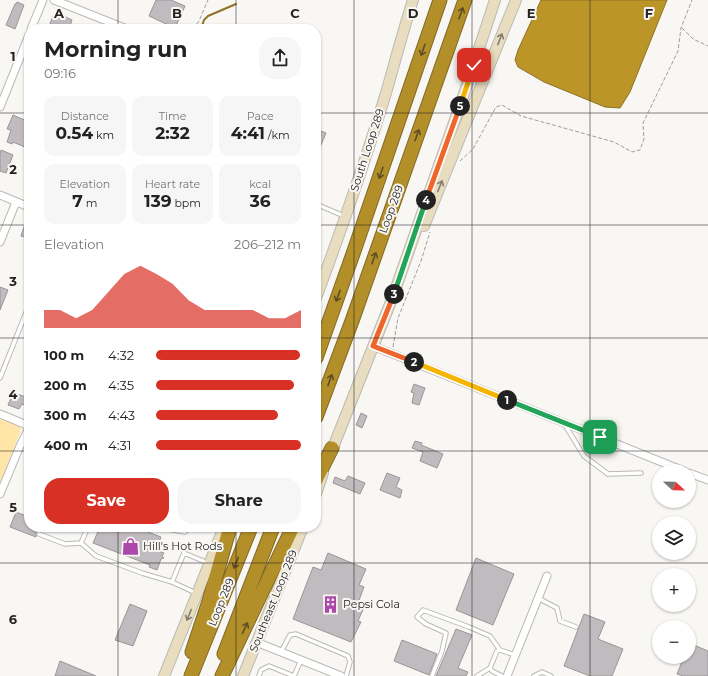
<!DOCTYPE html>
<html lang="en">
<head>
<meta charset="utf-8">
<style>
  body { margin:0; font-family:Montserrat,sans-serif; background:#f6f6f6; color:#222; height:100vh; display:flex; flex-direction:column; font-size:15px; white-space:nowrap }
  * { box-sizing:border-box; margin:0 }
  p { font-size:13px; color:#767676 }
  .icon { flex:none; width:22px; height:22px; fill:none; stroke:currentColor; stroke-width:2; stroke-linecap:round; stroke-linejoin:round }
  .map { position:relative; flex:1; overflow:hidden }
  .sheet { position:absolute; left:24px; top:24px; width:297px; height:508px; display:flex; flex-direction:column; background:#fff; border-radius:16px; box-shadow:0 1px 3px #0004 }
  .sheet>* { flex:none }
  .needle { width:26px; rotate:112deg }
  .buttons { position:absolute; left:652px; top:464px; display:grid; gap:8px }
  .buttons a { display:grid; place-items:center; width:44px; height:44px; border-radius:50%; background:#fff; box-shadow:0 1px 3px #0004; font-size:20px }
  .pin { position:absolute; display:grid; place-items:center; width:34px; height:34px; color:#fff; margin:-17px; border-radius:8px; box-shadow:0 2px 6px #0006 }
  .km { position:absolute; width:20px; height:20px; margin:-10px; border-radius:50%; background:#222; color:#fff; font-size:11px; line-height:20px; text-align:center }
  .round { display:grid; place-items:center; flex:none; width:42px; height:42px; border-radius:16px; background:#f6f6f6 }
  .summary { display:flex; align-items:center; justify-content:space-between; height:68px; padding:0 20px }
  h1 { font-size:22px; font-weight:700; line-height:30px }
  .stats { display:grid; grid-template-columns:repeat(3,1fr); gap:6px; height:68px; padding:4px 20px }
  .stats div { display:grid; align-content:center; border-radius:10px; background:#f6f6f6; text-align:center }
  .stats b { font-size:17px; font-weight:700 }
  .stats small { font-size:11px; font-weight:400 }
  .stats p { font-size:11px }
  .chart { height:112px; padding:8px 20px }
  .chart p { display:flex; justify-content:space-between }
  .chart svg { width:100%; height:72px; margin-top:4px; fill:#d93025; opacity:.7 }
  .cta { display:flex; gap:8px; margin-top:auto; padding:8px 20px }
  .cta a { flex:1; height:46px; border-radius:16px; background:#d93025; color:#fff; font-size:16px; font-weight:700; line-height:46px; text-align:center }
  .cta a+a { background:#f6f6f6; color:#222 }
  ul { padding:0 20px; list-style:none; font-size:13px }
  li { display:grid; grid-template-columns:64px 48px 1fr; align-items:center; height:30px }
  li i { height:10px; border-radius:5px; background:#d93025 }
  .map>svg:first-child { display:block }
  .green { fill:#ffe5a7 }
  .water { fill:#bb9528; stroke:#8e7326 }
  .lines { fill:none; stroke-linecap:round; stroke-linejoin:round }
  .stream { stroke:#8e7326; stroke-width:2 }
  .building { fill:#bfbbbe; stroke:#989698 }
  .service-casing { stroke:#bbb9b6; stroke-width:5.5 }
  .minor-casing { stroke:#bbb9b6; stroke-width:9 }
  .secondary-casing { stroke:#bbb9b6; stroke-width:12 }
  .motorway-casing { stroke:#816927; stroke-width:15 }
  .path { stroke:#9f9e9b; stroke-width:1; stroke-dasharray:4 2; stroke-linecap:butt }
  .service { stroke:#fff; stroke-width:3.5 }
  .minor { stroke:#fff; stroke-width:7 }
  .secondary { stroke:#e8ddbf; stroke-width:10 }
  .motorway { stroke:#b38f29; stroke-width:13 }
  .oneway { stroke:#5d4e25 }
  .oneway2 { stroke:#868070 }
  .split-1-casing { stroke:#fff; stroke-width:8 }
  .split-2-casing { stroke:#fff; stroke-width:8 }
  .split-3-casing { stroke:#fff; stroke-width:8 }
  .split-4-casing { stroke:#fff; stroke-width:8 }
  .split-5-casing { stroke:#fff; stroke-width:8 }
  .split-6-casing { stroke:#fff; stroke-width:8 }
  .split-1 { stroke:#22a559; stroke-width:5 }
  .split-2 { stroke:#f5b400; stroke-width:5 }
  .split-3 { stroke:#f0652b; stroke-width:5 }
  .split-4 { stroke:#22a559; stroke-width:5 }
  .split-5 { stroke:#f0652b; stroke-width:5 }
  .split-6 { stroke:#f5b400; stroke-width:5 }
  .grid { fill:none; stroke:#242322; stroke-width:1; stroke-opacity:0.55 }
  .labels { text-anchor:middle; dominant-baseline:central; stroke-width:4; stroke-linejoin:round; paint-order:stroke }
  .street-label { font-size:11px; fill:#242322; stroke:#f9f7f4 }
  .poi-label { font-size:11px; fill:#242322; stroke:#f9f7f4; text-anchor:start }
  .grid-label { font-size:13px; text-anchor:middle; font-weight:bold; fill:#242322; stroke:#f9f7f4; stroke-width:4; stroke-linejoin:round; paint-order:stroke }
</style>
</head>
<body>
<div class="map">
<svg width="708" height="676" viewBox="0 0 708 676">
  <rect width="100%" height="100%" fill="#f9f7f4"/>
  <path class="green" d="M0,417L19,425L21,430L0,484Z"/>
  <path class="water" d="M541,0H667L630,92L620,108L605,107L544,82L518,67L515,60L518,50Z"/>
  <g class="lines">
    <path class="stream" d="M201,29L204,20L208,16L236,4"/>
  </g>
  <path class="building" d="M156,0H171L185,6L175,28L149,16Z
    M17,2L24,5L15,29L6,25L15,4H16Z
    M57,13L72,20L69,29H48L53,16L55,17Z
    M13,115L29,122V135L27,139H29V142L27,148L13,142L12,144L7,142L11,130L7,129Z
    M316,129L326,133L316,157Z
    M1,150L13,155L6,173L0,171V154Z
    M28,215H29V238L21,236Z
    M0,287L8,290L0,310Z
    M414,384L425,388L419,405L412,403L414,393L411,392Z
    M15,393L28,398L25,405L22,404L19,409L8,405L11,398L13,399Z
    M361,413L367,416L362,428L356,425Z
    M415,441L422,443L421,445L443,454L437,468L420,461L423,452L412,448Z
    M387,473L400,478L396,487L402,490L400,498L380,490Z
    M348,476L365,483L360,494L333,483L335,477L345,481Z
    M16,512L29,517V527H40L36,532V537L10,527Z
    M100,527H135L161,537L156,550L164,553L162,556L164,558L161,559L157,570L149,567L150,565L93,543Z
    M328,553L366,569L359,585L364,587L358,603L365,605L358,621L361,622L351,642L293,619L313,567L321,570Z
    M476,558L514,574L493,625L456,610Z
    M130,604L147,611L133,646L115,640Z
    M584,614L605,622L598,639L623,649L612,676H590L564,666Z
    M456,629L472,635L458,668L468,672L466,676H436Z
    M402,640L437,654L429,675L394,661Z
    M689,643L708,651V676H683L677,674L684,657H689Z
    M60,661L96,676H55Z"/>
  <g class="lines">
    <defs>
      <path id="service" d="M316,204L344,216
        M0,378L29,305
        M565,425L584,456L608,474L641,473
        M155,527L185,532L188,527
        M39,534L65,544L81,543L96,556L142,573L172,582
        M81,543L88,527
        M196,593L172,582L184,553L208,563
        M538,598L557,608L560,621L576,627
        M281,652L290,635L296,634L348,656L350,662L346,676
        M259,676L261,670L269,666L294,676
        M294,676L301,660
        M432,676L442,651L446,633L426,624L417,617L423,610L469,627L490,636L500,650
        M477,676L490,668
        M502,676L492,671L490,668L497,651L500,650L515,655
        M534,676L542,672L551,676"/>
      <path id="minor" d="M54,0L127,29
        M31,29L43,0
        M0,107L29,35
        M0,195L29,207
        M0,242L16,202
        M373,346L684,471
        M0,414L29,426
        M689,473L708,480
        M0,494L20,446L29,428
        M256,642L341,676
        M507,676L547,576"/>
      <path id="secondary" d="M424,226L516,0
        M316,298C341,231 365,162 386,93C395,62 403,31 413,0
        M330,455L392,299L464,94L495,0
        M316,494L323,473
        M164,676L224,527
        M243,676L303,527"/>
      <path id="motorway" d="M316,358L354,251L440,0
        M316,417L352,321L465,0
        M316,480L332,448
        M192,652L209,601L230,527
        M224,654L273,527
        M191,676L251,527
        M222,676L293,527"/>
    </defs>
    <use href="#service" class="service-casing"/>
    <use href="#minor" class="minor-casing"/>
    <use href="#secondary" class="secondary-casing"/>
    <use href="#motorway" class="motorway-casing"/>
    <path class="path" d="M682,28L693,39L708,46
      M193,29L199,21L208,0
      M460,161L473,149L496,107L502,105L521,116L614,142L632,152L640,150L644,139L643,123L678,51L681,28L692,0
      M393,347L398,318L421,261L430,232"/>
    <use href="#service" class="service"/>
    <use href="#minor" class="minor"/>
    <use href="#secondary" class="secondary"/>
    <use href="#motorway" class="motorway"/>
  </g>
  <defs><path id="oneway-shaft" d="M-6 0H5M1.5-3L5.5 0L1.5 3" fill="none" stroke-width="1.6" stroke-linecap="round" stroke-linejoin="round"/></defs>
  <g class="oneway">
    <use href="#oneway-shaft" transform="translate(461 13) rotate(-70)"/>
    <use href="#oneway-shaft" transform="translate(423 50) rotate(109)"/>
    <use href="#oneway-shaft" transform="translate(417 135) rotate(-71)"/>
    <use href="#oneway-shaft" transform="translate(381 173) rotate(109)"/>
    <use href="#oneway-shaft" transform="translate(374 258) rotate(-70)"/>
    <use href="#oneway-shaft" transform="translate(338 296) rotate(110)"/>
    <use href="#oneway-shaft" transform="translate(330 380) rotate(-70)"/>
    <use href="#oneway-shaft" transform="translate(236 563) rotate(112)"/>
    <use href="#oneway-shaft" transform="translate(245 628) rotate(-65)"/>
  </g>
  <g class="oneway2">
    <use href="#oneway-shaft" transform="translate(500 39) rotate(-69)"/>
    <use href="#oneway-shaft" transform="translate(440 186) rotate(-68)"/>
    <use href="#oneway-shaft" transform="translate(189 615) rotate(112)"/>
  </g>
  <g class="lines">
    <defs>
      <path id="split-1" d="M507,400L600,437"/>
      <path id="split-2" d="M414,362L507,400"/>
      <path id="split-3" d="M394,294L373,346L414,362"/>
      <path id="split-4" d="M394,294L426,200"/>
      <path id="split-5" d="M426,200L460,106"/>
      <path id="split-6" d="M460,106L474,65"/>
    </defs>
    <use href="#split-1" class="split-1-casing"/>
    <use href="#split-2" class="split-2-casing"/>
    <use href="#split-3" class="split-3-casing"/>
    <use href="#split-4" class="split-4-casing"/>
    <use href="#split-5" class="split-5-casing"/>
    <use href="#split-6" class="split-6-casing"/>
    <use href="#split-1" class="split-1"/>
    <use href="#split-2" class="split-2"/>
    <use href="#split-3" class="split-3"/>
    <use href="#split-4" class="split-4"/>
    <use href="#split-5" class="split-5"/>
    <use href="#split-6" class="split-6"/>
  </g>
  <path class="grid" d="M118,0V29M236,0V29M354,0V676M472,0V676M590,0V676M0,113H29M316,113H708M0,225H29M316,225H708M0,338H29M316,338H708M0,451H29M316,451H708M118,527V676M236,527V676M0,563H708"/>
  <defs>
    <symbol id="shop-bare" viewBox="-9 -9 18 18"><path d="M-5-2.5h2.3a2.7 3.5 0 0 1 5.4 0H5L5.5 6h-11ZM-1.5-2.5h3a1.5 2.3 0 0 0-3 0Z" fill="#ac47ac" stroke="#f9f7f4" stroke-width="2.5" paint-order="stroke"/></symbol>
    <symbol id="building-bare" viewBox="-9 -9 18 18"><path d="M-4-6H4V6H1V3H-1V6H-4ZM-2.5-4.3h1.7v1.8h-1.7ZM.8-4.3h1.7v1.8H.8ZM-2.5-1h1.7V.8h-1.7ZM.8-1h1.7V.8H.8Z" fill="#ac47ac" stroke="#f9f7f4" stroke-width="2.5" paint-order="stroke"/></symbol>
  </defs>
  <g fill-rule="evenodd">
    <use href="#shop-bare" x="118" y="534" width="25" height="25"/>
    <use href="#building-bare" x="318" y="592" width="25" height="25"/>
  </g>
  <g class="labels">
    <g class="street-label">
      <text transform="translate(367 150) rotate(-72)">South Loop 289</text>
      <text transform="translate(391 209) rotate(-70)">Loop 289</text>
      <text transform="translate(273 601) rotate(-68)">Southeast Loop 289</text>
      <text transform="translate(221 602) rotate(-68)">Loop 289</text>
    </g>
    <g class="poi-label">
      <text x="143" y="546">Hill's Hot Rods</text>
      <text x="343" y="604">Pepsi Cola</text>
    </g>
  </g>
  <g class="grid-label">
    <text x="59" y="18">A</text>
    <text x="177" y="18">B</text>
    <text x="295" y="18">C</text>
    <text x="413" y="18">D</text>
    <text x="531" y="18">E</text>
    <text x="649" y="18">F</text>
    <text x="13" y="61">1</text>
    <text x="13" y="174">2</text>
    <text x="13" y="286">3</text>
    <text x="13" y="399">4</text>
    <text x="13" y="512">5</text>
    <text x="13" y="624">6</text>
  </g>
</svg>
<div class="buttons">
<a><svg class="needle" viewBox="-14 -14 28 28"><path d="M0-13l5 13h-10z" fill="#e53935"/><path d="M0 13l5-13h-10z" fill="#767676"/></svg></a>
<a><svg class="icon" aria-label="layers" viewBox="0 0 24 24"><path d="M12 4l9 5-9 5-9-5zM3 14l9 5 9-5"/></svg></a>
<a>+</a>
<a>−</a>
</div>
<div class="pin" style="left:600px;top:437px;background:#1e9e55"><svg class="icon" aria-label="arrive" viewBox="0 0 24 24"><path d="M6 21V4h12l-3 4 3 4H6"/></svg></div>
<div class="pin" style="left:474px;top:65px;background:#d93025"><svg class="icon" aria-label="check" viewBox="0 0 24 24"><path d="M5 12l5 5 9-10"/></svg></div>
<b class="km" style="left:507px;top:400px">1</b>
<b class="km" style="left:414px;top:362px">2</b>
<b class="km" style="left:394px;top:294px">3</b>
<b class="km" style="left:426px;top:200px">4</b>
<b class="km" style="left:460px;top:106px">5</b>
<section class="sheet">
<div class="summary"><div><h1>Morning run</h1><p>09:16</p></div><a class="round"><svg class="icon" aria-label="share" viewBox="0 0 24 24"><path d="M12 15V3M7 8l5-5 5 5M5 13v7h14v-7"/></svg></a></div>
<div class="stats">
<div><p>Distance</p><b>0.54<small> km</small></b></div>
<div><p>Time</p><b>2:32</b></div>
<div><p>Pace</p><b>4:41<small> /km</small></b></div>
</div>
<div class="stats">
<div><p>Elevation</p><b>7<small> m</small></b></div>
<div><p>Heart rate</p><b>139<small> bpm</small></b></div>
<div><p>kcal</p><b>36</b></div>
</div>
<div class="chart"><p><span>Elevation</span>206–212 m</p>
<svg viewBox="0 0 160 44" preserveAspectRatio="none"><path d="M0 44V33L10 33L20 38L30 33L40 22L50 11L60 6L70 11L80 17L90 27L100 33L110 33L120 33L130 33L140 38L150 38L160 33V44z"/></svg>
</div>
<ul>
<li><b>100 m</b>4:32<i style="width:99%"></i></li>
<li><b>200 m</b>4:35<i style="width:95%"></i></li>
<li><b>300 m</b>4:43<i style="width:84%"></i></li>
<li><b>400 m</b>4:31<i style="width:100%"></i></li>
</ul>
<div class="cta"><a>Save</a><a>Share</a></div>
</section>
</div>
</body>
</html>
